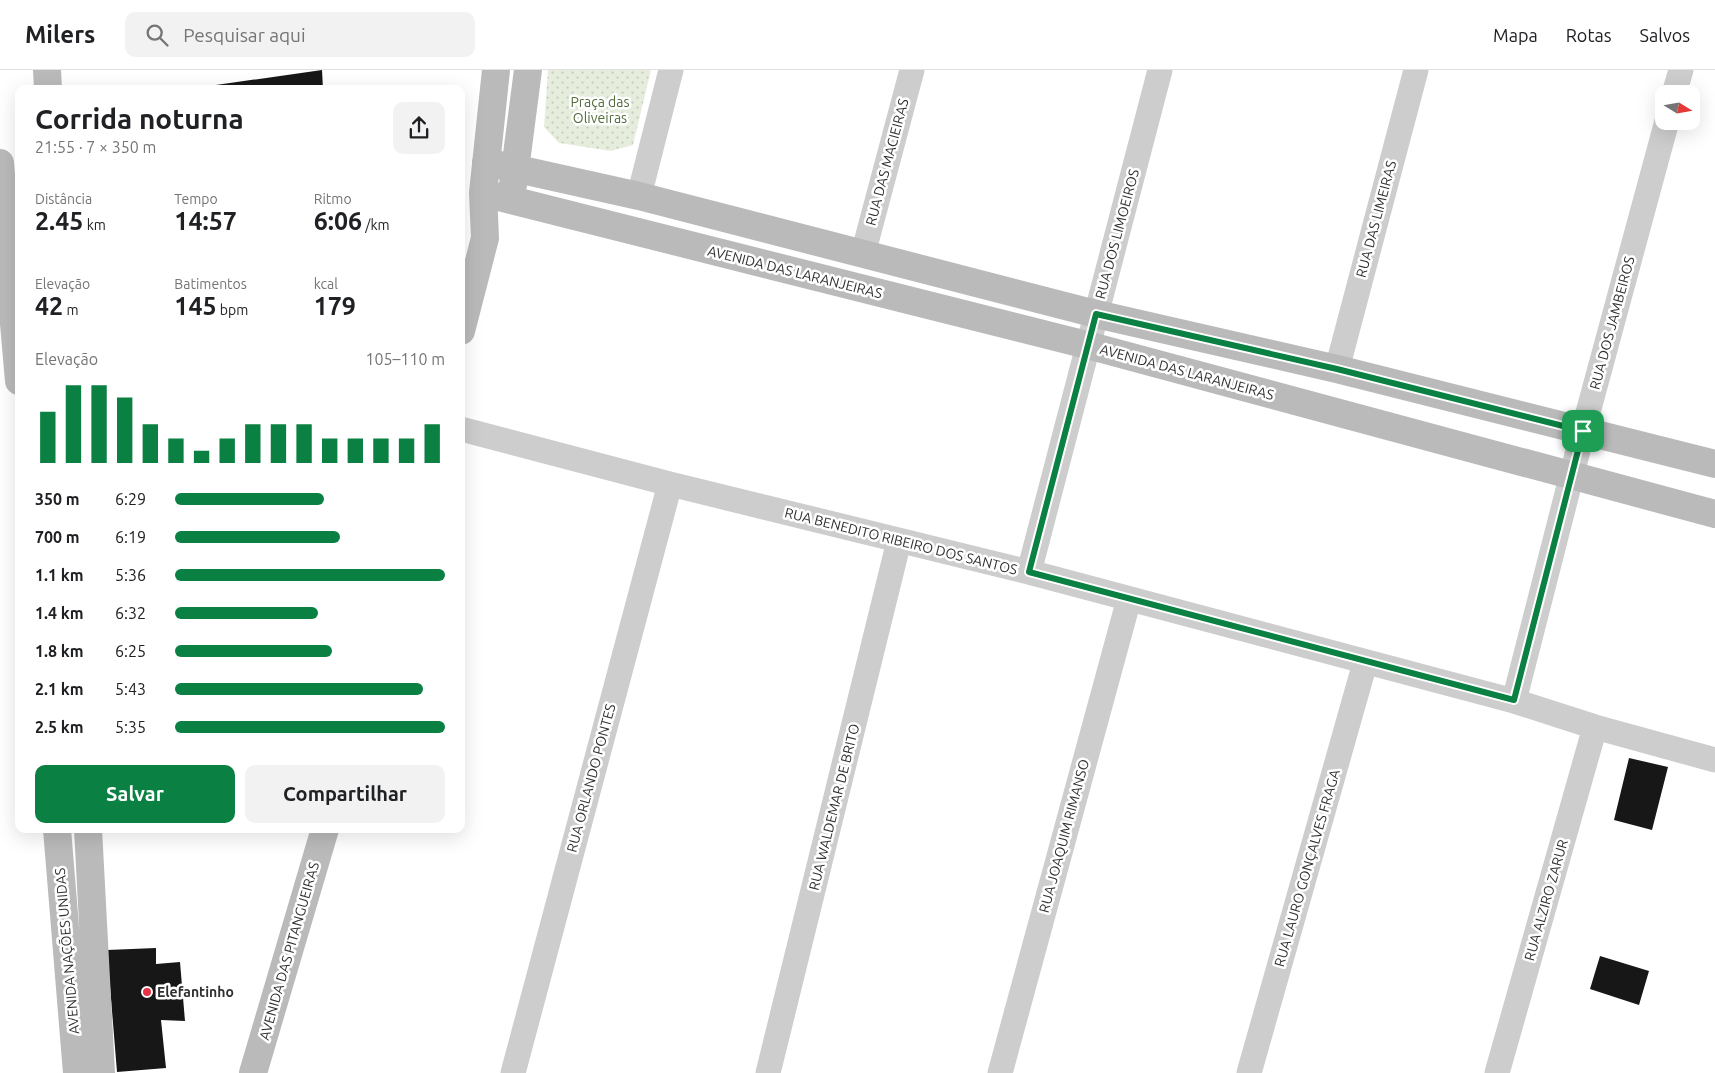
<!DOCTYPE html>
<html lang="pt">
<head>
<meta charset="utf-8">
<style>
  body { margin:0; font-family:Ubuntu,sans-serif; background:#f2f2f2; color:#202124; height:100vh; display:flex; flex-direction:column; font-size:19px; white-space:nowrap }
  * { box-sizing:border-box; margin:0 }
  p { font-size:16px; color:#757577 }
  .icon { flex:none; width:28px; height:28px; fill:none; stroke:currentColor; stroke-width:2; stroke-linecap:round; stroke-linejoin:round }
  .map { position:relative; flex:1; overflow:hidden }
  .side { position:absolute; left:15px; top:15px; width:450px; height:748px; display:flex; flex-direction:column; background:#fff; border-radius:10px; box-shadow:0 5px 20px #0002 }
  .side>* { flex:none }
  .needle { width:32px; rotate:101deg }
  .buttons { position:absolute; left:1655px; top:15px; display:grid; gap:10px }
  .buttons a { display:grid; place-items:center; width:45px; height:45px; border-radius:10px; background:#fff; box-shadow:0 5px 20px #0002; font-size:25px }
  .pin { position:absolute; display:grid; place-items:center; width:42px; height:42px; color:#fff; margin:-21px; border-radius:10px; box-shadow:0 2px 8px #0006 }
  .round { display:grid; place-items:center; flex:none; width:52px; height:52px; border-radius:10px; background:#f2f2f2 }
  .headline { display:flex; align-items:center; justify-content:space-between; height:85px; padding:0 20px }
  h1 { font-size:28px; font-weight:700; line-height:38px }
  .figures { display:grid; grid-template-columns:repeat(3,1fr); gap:8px; height:85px; padding:5px 20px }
  .figures div { display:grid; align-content:center }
  .figures b { font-size:25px; font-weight:700 }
  .figures small { font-size:14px; font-weight:400 }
  .figures p { font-size:14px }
  .chart { height:140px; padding:10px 20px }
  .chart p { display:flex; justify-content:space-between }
  .chart svg { width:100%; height:90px; margin-top:5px; stroke:#0b8043; stroke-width:6 }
  .primary-button { display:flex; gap:10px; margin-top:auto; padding:10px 20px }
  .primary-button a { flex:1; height:58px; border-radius:10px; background:#0b8043; color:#fff; font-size:20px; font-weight:700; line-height:58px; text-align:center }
  .primary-button a+a { background:#f2f2f2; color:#202124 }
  ul { padding:0 20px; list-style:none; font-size:16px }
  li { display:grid; grid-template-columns:80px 60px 1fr; align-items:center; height:38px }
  li i { height:12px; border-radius:6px; background:#0b8043 }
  header { display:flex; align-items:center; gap:30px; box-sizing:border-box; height:70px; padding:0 25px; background:#fff; border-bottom:1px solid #e0e0e0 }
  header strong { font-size:24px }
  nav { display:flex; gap:28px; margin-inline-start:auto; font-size:18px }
  .search { width:350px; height:45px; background:#f2f2f2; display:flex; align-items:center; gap:12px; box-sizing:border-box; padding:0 18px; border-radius:10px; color:#757577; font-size:19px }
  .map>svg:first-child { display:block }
  .grass { fill:url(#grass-dots) }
  .building { fill:#171717 }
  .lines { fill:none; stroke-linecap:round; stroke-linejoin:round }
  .street { stroke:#cdcdcd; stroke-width:25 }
  .secondary { stroke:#bababa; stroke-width:28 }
  .route-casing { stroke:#fff; stroke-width:10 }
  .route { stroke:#0b8043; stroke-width:6 }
  .poi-dot { fill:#e63244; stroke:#fff; stroke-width:2 }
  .labels { text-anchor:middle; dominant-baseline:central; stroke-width:5; stroke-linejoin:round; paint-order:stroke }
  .park-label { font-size:14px; fill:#546c3c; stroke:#fff }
  .street-label { font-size:14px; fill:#303030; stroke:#fff }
  .poi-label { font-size:14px; font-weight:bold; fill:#303030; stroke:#fff; text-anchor:start }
</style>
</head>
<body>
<header>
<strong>Milers</strong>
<div class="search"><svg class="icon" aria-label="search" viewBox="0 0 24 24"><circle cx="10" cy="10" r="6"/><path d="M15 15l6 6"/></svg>Pesquisar aqui</div>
<nav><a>Mapa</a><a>Rotas</a><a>Salvos</a></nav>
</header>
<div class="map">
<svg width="1715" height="1003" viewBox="0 0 1715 1003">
  <defs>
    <pattern id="grass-dots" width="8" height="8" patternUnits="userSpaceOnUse" patternTransform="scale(1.25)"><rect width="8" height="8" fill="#e6eddd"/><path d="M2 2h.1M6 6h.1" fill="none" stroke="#c6ccbe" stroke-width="1.8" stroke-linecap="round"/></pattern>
  </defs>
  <rect width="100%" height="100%" fill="#fff"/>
  <path class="grass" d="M548,0H651L633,75L611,81L559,73L544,57Z"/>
  <path class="building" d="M322,0L323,19H200L202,17Z
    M1629,688L1668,697L1652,760L1614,750Z
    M156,878V894L180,892L185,951L161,950L166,998L117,1002L107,880Z
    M1600,886L1649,901L1639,935L1590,919Z"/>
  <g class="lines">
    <path class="street" d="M1674,24L1681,0
      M639,126L671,0
      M863,184L912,0
      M1337,299L1416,0
      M461,359L670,414L1029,502L1514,631L1595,657L1715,690
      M1029,502L1160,0
      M1514,631L1583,361L1667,51
      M513,1003L670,414
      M768,1003L899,471
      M1000,1003L1129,529
      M1249,1003L1365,593
      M1497,1003L1595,657"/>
    <path class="secondary" d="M47,0L48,19
      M486,92L639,126L1096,244L1337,299L1715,394
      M0,93L19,311
      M513,115L528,0
      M483,123L1087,275L1715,444
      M461,261L485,168L483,123L496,0
      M57,759L77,1003
      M88,759L101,1003
      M253,1003L325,759"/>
  </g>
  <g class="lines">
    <defs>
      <path id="route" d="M1096,244L1337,299L1583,361L1514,630L1029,502Z"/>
    </defs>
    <use href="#route" class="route-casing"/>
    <use href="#route" class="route"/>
  </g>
  <circle class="poi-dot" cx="147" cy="922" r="5"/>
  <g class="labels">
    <g class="park-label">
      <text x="600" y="32">Praça das<tspan x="600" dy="16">Oliveiras</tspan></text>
    </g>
    <g class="street-label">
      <text transform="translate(887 92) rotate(-75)">RUA DAS MACIEIRAS</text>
      <text transform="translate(1376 149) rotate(-75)">RUA DAS LIMEIRAS</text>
      <text transform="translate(1117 164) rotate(-75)">RUA DOS LIMOEIROS</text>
      <text transform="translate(795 202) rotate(14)">AVENIDA DAS LARANJEIRAS</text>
      <text transform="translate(1612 253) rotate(-75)">RUA DOS JAMBEIROS</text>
      <text transform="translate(1187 302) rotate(15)">AVENIDA DAS LARANJEIRAS</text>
      <text transform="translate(901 471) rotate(14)">RUA BENEDITO RIBEIRO DOS SANTOS</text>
      <text transform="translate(591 708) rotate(-75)">RUA ORLANDO PONTES</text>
      <text transform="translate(834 737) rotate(-76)">RUA WALDEMAR DE BRITO</text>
      <text transform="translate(1064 766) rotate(-75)">RUA JOAQUIM RIMANSO</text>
      <text transform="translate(1307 798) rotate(-74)">RUA LAURO GONÇALVES FRAGA</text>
      <text transform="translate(1546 830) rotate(-74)">RUA ALZIRO ZARUR</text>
      <text transform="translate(67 881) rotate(-95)">AVENIDA NAÇÕES UNIDAS</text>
      <text transform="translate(289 881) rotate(-74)">AVENIDA DAS PITANGUEIRAS</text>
    </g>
    <g class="poi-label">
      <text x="157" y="922">Elefantinho</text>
    </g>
  </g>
</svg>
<div class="buttons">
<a><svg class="needle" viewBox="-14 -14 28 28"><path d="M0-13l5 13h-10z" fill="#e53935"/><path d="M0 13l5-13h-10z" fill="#757577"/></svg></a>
</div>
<div class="pin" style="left:1583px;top:361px;background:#1e9e55"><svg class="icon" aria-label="arrive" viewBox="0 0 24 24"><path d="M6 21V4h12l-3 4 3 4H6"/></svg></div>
<section class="side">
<div class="headline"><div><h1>Corrida noturna</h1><p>21:55 · 7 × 350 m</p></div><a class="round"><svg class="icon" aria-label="share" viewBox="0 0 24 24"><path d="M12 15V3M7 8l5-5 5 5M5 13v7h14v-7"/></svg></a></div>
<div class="figures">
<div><p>Distância</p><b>2.45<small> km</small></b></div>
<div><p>Tempo</p><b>14:57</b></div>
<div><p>Ritmo</p><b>6:06<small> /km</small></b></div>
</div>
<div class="figures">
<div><p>Elevação</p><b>42<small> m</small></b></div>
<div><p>Batimentos</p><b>145<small> bpm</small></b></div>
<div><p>kcal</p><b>179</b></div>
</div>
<div class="chart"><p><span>Elevação</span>105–110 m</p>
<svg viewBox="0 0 160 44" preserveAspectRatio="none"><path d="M5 44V19M15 44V6M25 44V6M35 44V12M45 44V25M55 44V32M65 44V38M75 44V32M85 44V25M95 44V25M105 44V25M115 44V32M125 44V32M135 44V32M145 44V32M155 44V25"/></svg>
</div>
<ul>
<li><b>350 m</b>6:29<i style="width:55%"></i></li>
<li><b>700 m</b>6:19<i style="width:61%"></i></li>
<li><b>1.1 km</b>5:36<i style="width:100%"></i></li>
<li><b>1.4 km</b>6:32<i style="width:53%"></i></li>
<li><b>1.8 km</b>6:25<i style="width:58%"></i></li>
<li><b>2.1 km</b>5:43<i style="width:92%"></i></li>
<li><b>2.5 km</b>5:35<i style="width:100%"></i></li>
</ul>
<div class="primary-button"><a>Salvar</a><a>Compartilhar</a></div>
</section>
</div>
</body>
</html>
